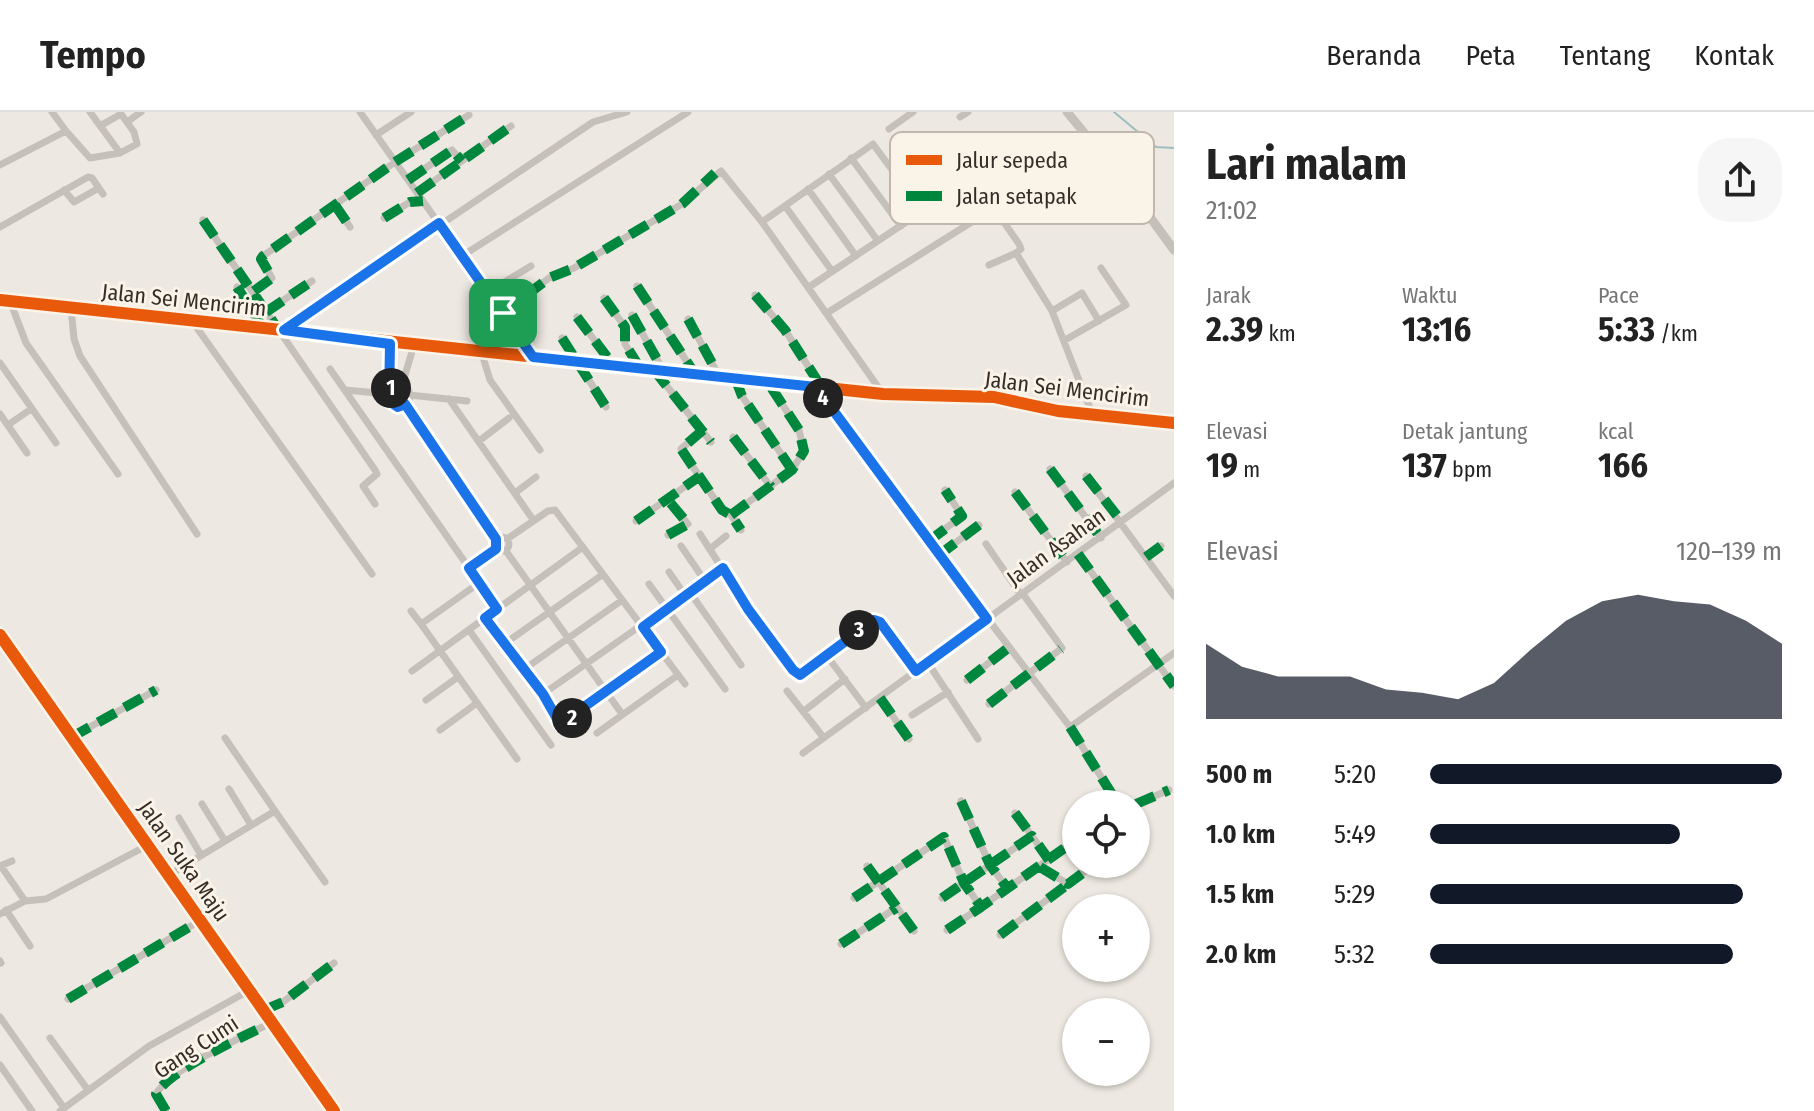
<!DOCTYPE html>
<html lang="id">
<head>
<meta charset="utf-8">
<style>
  body { margin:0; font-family:"Fira Sans Condensed",sans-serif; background:#f6f6f6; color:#222; height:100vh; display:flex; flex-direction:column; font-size:30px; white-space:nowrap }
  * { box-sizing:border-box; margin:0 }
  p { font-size:26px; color:#767676 }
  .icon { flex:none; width:44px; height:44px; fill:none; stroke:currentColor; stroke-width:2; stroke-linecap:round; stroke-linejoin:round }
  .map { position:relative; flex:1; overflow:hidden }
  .sheet { display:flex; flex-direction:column; background:#fff; width:640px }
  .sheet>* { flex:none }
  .fabs { position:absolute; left:1062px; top:678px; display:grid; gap:16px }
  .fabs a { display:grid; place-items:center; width:88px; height:88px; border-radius:50%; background:#fff; box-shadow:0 2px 6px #0004; font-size:40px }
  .pin { position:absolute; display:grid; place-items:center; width:68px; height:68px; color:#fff; margin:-34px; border-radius:16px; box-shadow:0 4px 12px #0006 }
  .km { position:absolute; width:40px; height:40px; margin:-20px; border-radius:50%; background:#222; color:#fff; font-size:22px; line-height:40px; text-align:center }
  .round { display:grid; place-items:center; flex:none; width:84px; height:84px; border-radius:32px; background:#f6f6f6 }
  .headline { display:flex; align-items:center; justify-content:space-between; height:136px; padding:0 32px }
  h1 { font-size:44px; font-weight:700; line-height:60px }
  .figures { display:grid; grid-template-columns:repeat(3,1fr); gap:12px; height:136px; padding:8px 32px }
  .figures div { display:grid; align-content:center }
  .figures b { font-size:34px; font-weight:700 }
  .figures small { font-size:22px; font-weight:400 }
  .figures p { font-size:22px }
  .chart { height:224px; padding:16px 32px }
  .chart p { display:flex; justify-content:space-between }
  .chart svg { width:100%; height:144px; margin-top:8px; fill:#111827; opacity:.7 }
  ul { padding:0 32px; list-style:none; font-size:26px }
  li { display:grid; grid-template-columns:128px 96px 1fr; align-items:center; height:60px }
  li i { height:20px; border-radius:10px; background:#111827 }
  header { display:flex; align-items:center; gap:48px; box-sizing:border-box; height:112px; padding:0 40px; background:#fff; border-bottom:2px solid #e0e0e0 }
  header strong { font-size:38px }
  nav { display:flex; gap:44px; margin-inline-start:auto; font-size:28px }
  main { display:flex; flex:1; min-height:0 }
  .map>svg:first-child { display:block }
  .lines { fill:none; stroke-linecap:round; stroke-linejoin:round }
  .stream { stroke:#9cbebf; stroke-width:2 }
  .minor { stroke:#c6c0ba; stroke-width:7 }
  .tertiary { stroke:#c6c0ba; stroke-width:9 }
  .quiet { stroke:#00873e; stroke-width:10; stroke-dasharray:20 10; stroke-linecap:butt }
  .cycleway-casing { stroke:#faf3e8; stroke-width:17 }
  .cycleway { stroke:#e8590c; stroke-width:12 }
  .route-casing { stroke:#fff; stroke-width:16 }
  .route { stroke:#1a73e8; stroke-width:10 }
  .labels { text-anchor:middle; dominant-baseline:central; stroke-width:6; stroke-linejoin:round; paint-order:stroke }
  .street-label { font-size:22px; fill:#372d28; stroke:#faf3e8 }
  .key { fill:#faf3e8; stroke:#c0b8ae; stroke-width:2 }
  .key-label { font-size:22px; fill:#372d28 }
</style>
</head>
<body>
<header>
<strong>Tempo</strong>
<nav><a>Beranda</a><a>Peta</a><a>Tentang</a><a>Kontak</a></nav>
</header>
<main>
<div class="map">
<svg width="1174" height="999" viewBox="0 0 1174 999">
  <rect width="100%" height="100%" fill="#ede8e1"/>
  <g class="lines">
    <path class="stream" d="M1114,0L1156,35L1174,36"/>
    <path class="minor" d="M52,0L66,19
      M90,0L120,41
      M360,0L533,245
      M960,5L968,0
      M127,10L141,0
      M889,17L913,0
      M376,23L411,0
      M851,46L901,114
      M0,53L66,19L90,46L120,41L137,32L134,20L121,2L100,14
      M829,62L878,129
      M408,68L452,38L462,49
      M808,77L856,144
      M64,78L74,90L99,76
      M417,81L511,14
      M335,93L350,115
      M785,94L832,159
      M384,106L410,90L423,89
      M203,108L375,358L377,362L363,374L375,392
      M762,110L873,32L923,100
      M0,115L88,65L92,66L103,82
      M462,144L688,0
      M989,153L1016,141
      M637,174L695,262
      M237,175L263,216
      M809,175L945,84L927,64
      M254,179L272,166L261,147L263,144L395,50L469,3
      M488,180L531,154
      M755,183L785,218L822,276
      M604,186L625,215V232L640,256
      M10,189L26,231L118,362
      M71,196L74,227L80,244L197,422
      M1052,199L1082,181L1099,209
      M266,200L312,169
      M503,201L549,166L574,156L682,92L721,59L762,110L883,282
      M827,201L994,96L1019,132L1021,137L1016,141L1052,199L1093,304
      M632,203L663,258
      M577,205L614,254
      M688,207L719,264
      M192,209L372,462
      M284,218L593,10L627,0
      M562,226L606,295
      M1065,228L1126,193L1101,156
      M390,232L391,275
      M482,242L490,268L540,338
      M0,251L56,331
      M330,257L469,456L496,437
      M654,258L711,330
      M735,266L742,284L792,358
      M402,273L414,233
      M388 284a11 11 0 1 1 22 0a11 11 0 1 1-22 0Z
      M816,275L870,352L1070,615L1118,692
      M345,278L388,282
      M409,283L467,289
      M449,287L534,409
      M405,292L496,427
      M0,302L27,341
      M8,313L31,297
      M703,318L681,337L722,398L731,403L741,418
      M733,325L771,375
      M479,329L509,306
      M1050,357L1101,426
      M1086,364L1174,484
      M1015,380L1067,450
      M515,381L536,365
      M731,403L792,358L804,339L799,318L767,269
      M636,409L700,364
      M700,422L748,497L796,561H804L874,508L880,510L916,559
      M668,423L688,412L668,388
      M495 432a7 7 0 1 1 14 0a7 7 0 1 1-14 0Z
      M507,427L548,399L555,398L685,572
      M929,429L962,404L945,378
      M986,432L1021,483
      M681,434L705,469
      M711,436L726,424
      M506,439L622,602
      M1078,442L1174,574
      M939,443L979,413
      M1146,445L1161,434
      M469,456L497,497
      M669,460L685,483
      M479,471L421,512L517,647
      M649,472L725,577
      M689,479L741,553
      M411,499L421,512
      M485,506L562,613L661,540
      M469,518L551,633
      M504,532L602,463
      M827,544L866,596
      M928,551L978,627
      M523,558L621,489
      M412,559L583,435
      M967,568L1008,536
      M787,579L824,626
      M543,582L723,456
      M880,586L909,627
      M426,588L458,565
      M989,592L1062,536L1023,482
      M804,599L845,567
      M912,603L948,580
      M1070,615L1174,541
      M440,618L477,591
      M597,621L678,563
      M72,625L156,578
      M803,641L1174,371
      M229,677L251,713
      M961,689L990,753L1008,777
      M202,692L225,729
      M1136,692L1169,678
      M275,699L325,770
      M1015,701L1032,724
      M179,706L201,743
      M1136,719L1140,731L1136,736
      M0,754L12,749
      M1,754L25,789
      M867,754L914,819
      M1040,755L1068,772L1095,752
      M169,763L275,699L225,626
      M854,786L944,725L964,771L981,795L1076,728
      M942,786L1032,724L1049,748
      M6,798L30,834
      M0,802L25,789L46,787L148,733
      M947,818L981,795
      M1000,823L1068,772
      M841,832L896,796
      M0,849L1,851
      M68,887L201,808
      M264,898L283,890L334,851
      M0,905L64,996
      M50,926L88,978
      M0,953L32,999
      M60,999L149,934L250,878
      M166,999L156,982C169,958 246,923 273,910"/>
    <path class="tertiary" d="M1067,0L1123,68L1174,138
      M0,188L883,282L994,285L1058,299L1174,311
      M0,523L334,999"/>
    <path class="quiet" d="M408,68L452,38L462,49
      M417,81L511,14
      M335,93L350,115
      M384,106L410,90L423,89
      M203,108L278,217
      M637,174L695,262
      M237,175L263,216
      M254,179L272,166L261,147L263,144L395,50L469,3
      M755,183L785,218L822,276
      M604,186L625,215V232L640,256
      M266,200L312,169
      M503,201L549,166L574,156L682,92L715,61
      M632,203L663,258
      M577,205L614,254
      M688,207L719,264
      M284,218L439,111
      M562,226L606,295
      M654,258L711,330
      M735,266L742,284L792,358
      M816,275L987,507
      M703,318L681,337L722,398L731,403L741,418
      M733,325L771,375
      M1050,357L1101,426
      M1086,364L1122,410
      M1015,380L1067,450
      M731,403L792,358L804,339L799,318L767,269
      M636,409L700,364
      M668,423L688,412L668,388
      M929,429L962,404L945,378
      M1078,442L1174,574
      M939,443L979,413
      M1146,445L1161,434
      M967,568L1008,536
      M880,586L909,627
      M989,592L1061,537
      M1070,615L1118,692
      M72,625L156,578
      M961,689L990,753L1008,777
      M1136,692L1169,678
      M1015,701L1032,724
      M1136,719L1140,731L1136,736
      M867,754L914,819
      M1040,755L1068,772L1095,752
      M854,786L944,725L964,771L981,795L1076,728
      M942,786L1032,724L1049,748
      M947,818L981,795
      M1000,823L1068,772
      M841,832L896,796
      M68,887L201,808
      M264,898L283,890L334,851
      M166,999L156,982C169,958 246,923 273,910"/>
    <defs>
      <path id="cycleway" d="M0,188L883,282L994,285L1058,299L1174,311
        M0,523L334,999"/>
    </defs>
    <use href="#cycleway" class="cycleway-casing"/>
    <use href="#cycleway" class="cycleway"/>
  </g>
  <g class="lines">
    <defs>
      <path id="route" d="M439,111L533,245L816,275L987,507L916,559L880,510L874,508L800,563L793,558L748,497L723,456L643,515L661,540L560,612L543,582L485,506L497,497L469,456L496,437V427L405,292L398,295L389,289L390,232L284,218Z"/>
    </defs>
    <use href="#route" class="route-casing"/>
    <use href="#route" class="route"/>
  </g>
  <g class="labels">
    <g class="street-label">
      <text transform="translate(184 188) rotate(6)">Jalan Sei Mencirim</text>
      <text transform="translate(1067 277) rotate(7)">Jalan Sei Mencirim</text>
      <text transform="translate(1056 435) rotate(-36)">Jalan Asahan</text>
      <text transform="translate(184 749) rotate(55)">Jalan Suka Maju</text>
      <text transform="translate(196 935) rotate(-33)">Gang Cumi</text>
    </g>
  </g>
  <rect x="890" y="20" width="264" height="92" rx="12" class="key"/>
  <rect x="906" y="43" width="36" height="10" fill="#e8590c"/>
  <rect x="906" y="79" width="36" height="10" fill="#00873e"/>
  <g class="key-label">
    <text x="956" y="56">Jalur sepeda</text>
    <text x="956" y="92">Jalan setapak</text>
  </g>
</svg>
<div class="fabs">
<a><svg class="icon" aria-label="locate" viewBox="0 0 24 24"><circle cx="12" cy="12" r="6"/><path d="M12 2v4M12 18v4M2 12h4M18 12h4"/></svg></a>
<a>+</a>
<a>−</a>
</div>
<div class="pin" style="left:503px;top:201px;background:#1e9e55"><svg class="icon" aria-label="arrive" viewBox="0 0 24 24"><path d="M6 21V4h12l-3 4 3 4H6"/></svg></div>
<b class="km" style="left:391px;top:276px">1</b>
<b class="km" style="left:572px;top:606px">2</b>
<b class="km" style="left:859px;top:518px">3</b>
<b class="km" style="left:823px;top:286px">4</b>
</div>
<section class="sheet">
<div class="headline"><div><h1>Lari malam</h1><p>21:02</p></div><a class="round"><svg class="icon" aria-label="share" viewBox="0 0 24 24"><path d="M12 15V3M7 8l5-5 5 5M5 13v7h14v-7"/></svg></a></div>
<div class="figures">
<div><p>Jarak</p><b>2.39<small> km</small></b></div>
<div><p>Waktu</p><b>13:16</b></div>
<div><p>Pace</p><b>5:33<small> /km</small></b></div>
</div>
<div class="figures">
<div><p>Elevasi</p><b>19<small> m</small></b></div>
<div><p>Detak jantung</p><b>137<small> bpm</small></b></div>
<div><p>kcal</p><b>166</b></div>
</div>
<div class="chart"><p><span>Elevasi</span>120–139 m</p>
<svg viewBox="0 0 160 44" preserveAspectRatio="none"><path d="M0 44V21L10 28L20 31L30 31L40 31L50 35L60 36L70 38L80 33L90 23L100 14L110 8L120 6L130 8L140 9L150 14L160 21V44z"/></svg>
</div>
<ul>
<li><b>500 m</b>5:20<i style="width:100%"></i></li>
<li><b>1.0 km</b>5:49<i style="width:71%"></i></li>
<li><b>1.5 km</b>5:29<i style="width:89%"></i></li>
<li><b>2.0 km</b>5:32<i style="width:86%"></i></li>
</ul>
</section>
</main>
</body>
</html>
